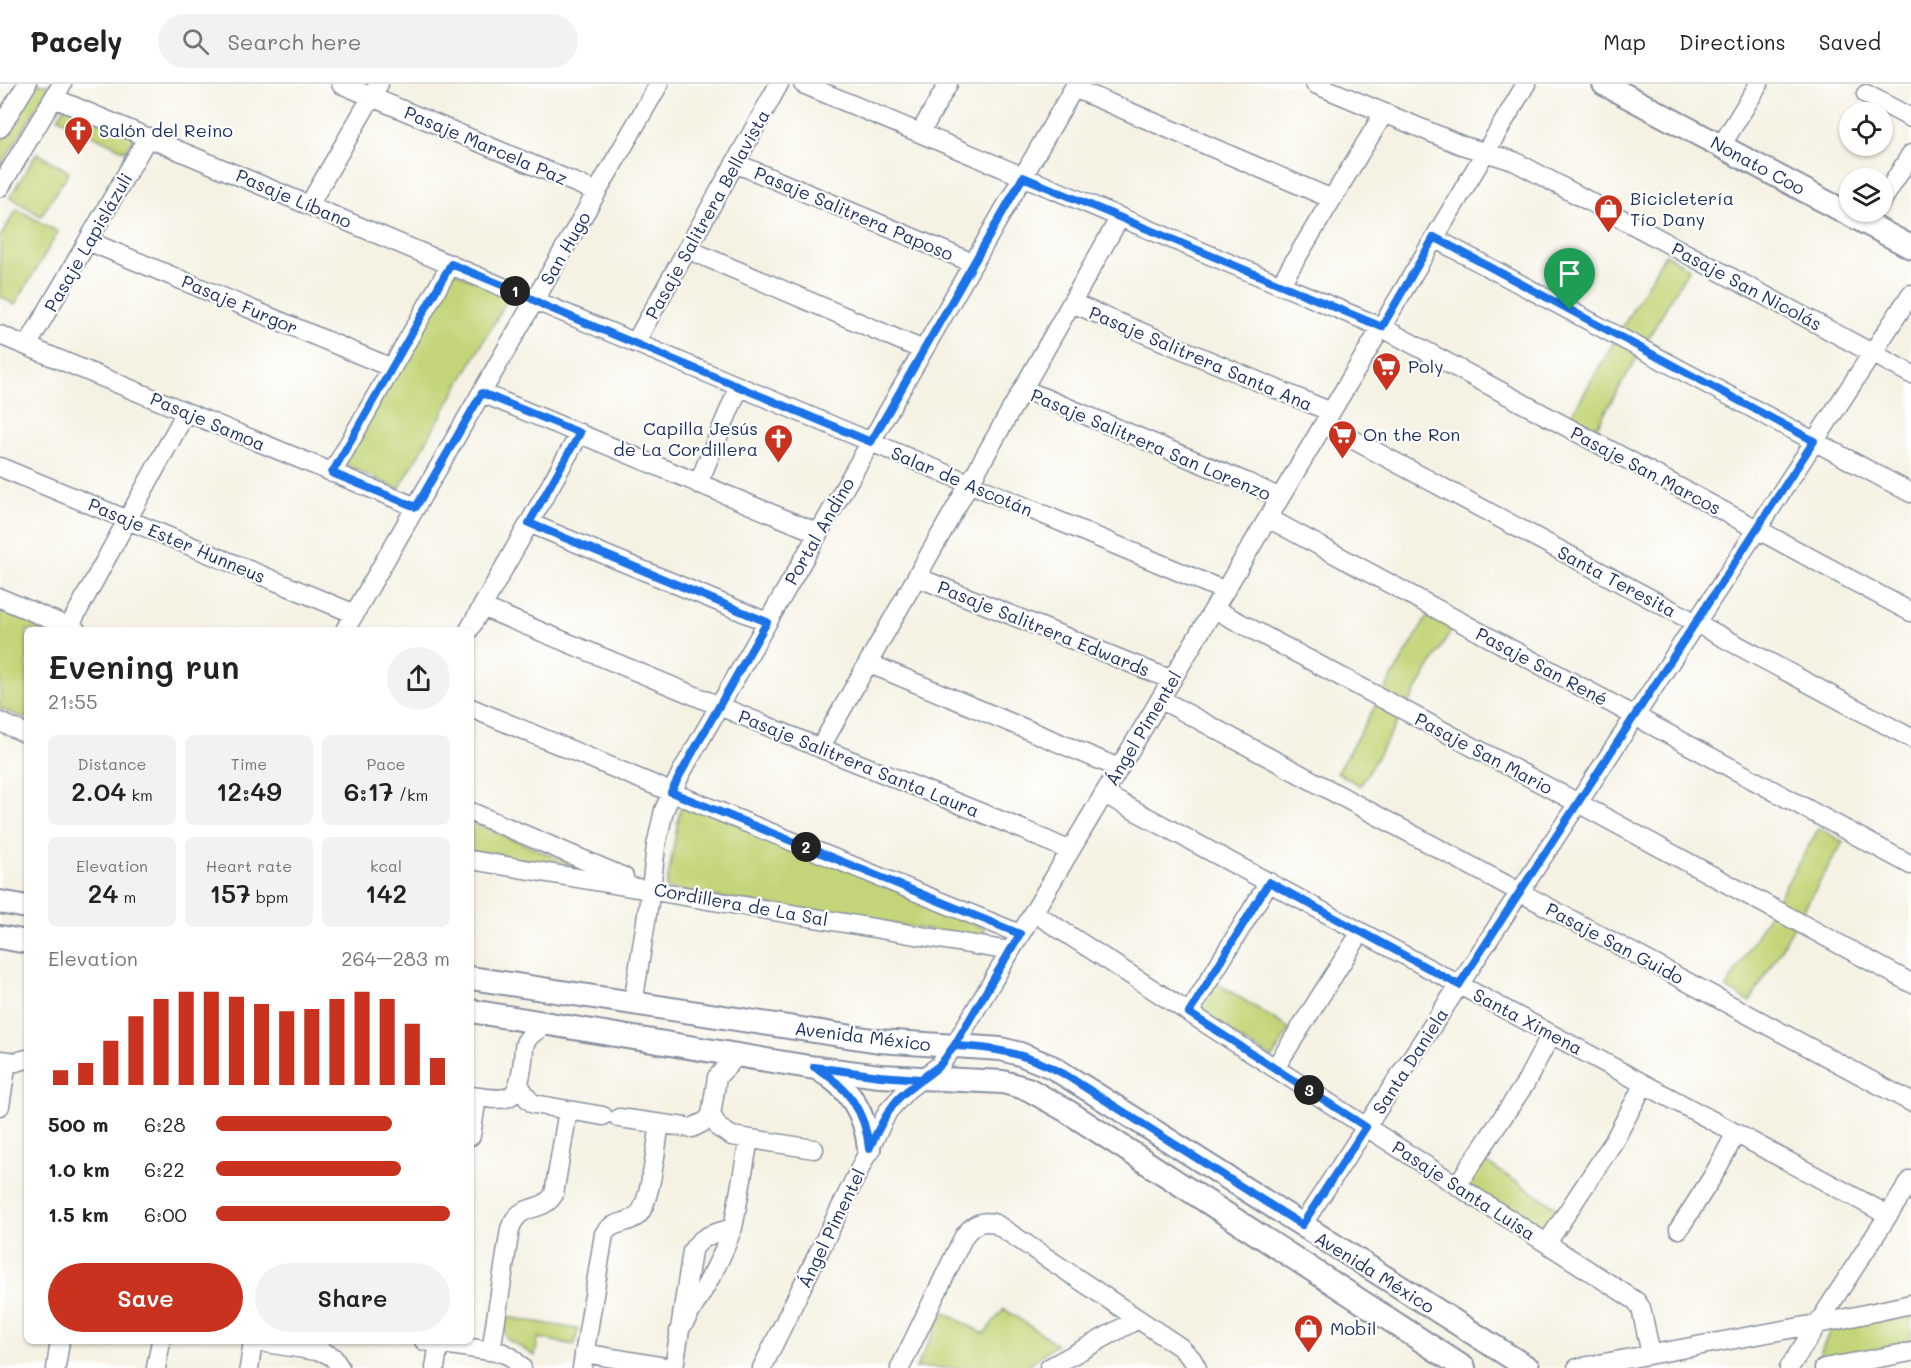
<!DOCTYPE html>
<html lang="en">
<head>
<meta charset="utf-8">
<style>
  body { margin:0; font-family:Mali,sans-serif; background:#f2f2f2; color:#222; height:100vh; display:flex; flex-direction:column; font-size:22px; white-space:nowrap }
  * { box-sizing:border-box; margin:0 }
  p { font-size:20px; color:#767676 }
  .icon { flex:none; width:33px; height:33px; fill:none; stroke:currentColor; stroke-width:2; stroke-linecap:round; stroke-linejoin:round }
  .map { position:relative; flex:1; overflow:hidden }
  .details { position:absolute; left:24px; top:543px; width:450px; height:717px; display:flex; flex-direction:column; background:#fff; border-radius:9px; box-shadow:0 2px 4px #0004 }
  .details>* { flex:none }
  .buttons { position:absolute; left:1839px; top:18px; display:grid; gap:12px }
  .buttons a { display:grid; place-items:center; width:54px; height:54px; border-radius:50%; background:#fff; box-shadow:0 2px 4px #0004; font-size:30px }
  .pin { position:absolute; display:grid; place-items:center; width:51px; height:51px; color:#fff; margin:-62px -26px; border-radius:50% 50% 50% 0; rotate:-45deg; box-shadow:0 0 6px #0007 }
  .pin .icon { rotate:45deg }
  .km { position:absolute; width:30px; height:30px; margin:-15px; border-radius:50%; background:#222; color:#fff; font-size:16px; line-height:30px; text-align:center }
  .round { display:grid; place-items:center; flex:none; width:63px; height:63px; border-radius:32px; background:#f2f2f2 }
  .overview { display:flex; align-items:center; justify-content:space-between; height:102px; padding:0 24px }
  h1 { font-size:33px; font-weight:600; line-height:45px }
  .figures { display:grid; grid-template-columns:repeat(3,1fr); gap:9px; height:102px; padding:6px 24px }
  .figures div { display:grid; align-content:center; border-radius:9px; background:#f2f2f2; text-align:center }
  .figures b { font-size:26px; font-weight:600 }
  .figures small { font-size:16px; font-weight:400 }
  .figures p { font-size:16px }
  .chart { height:168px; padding:12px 24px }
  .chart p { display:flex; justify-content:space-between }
  .chart svg { width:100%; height:108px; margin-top:6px; stroke:#c8321e; stroke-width:6 }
  .primary-button { display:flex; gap:12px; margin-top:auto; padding:12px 24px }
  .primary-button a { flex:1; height:69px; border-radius:36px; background:#c8321e; color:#fff; font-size:24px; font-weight:600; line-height:69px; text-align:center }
  .primary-button a+a { background:#f2f2f2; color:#222 }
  ul { padding:0 24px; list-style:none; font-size:20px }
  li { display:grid; grid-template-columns:96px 72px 1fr; align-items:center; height:45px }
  li i { height:15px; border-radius:8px; background:#c8321e }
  header { display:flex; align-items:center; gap:36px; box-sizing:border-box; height:84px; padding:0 30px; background:#fff; border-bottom:2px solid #e0e0e0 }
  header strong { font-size:28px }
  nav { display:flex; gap:33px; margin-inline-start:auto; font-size:21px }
  .search { width:420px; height:54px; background:#f2f2f2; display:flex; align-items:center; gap:15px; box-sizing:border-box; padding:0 21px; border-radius:33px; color:#767676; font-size:22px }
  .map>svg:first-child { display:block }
  .green { fill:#c3d578; stroke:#6f826b; stroke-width:1.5 }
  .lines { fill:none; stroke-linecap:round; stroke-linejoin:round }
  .minor-casing { stroke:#8890a0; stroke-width:21 }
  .major-casing { stroke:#8890a0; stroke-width:26 }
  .minor { stroke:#fff; stroke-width:18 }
  .major { stroke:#fff; stroke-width:22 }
  .route-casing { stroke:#fff; stroke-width:12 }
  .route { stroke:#1a73e8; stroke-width:8 }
  .labels { text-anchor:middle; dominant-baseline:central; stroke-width:4.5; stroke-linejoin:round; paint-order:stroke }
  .poi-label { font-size:18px; fill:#1b2f5e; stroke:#fff; text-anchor:start }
  .street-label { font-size:18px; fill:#1b2f5e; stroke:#fff }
</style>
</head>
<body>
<header>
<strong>Pacely</strong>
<div class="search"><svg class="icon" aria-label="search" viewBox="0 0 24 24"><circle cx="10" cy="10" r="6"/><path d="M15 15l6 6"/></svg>Search here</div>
<nav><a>Map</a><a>Directions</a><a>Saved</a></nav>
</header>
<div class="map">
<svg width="1911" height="1284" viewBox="0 0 1911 1284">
  <rect width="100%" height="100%" fill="#fff"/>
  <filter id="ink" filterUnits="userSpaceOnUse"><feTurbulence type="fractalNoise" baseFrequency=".0167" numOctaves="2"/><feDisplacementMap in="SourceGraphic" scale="12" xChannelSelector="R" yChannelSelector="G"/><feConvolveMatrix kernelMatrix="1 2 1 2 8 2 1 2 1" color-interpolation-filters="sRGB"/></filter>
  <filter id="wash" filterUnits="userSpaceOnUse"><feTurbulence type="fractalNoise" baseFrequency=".008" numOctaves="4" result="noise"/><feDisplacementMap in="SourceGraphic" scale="24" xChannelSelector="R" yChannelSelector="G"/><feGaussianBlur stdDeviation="1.35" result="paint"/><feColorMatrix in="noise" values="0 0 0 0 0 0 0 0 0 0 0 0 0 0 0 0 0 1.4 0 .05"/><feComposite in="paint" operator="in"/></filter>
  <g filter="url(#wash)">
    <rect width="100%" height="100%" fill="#f5f2e3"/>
    <path class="green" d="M34,0H51L0,83V58Z
      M66,21L137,51L125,67L58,34Z
      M37,69L69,88L41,132L10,113Z
      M17,125L58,148L15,221L0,212V153Z
      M1665,170L1689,184L1596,344L1572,330Z
      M453,187L509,213L399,405L343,380Z
      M0,526L52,546H27V635L0,625Z
      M1430,528L1454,542L1360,702L1337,688Z
      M682,715L985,844L982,854L666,805Z
      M471,738L591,788L471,770Z
      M1819,744L1843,758L1750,918L1726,904Z
      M1212,896L1290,945L1272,974L1197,931Z
      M1479,1074L1561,1126L1545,1148L1467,1101Z
      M1004,1225L1057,1260L1024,1284H916L944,1228L984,1250Z
      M1911,1230V1261L1817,1278L1831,1244Z
      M507,1233L578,1245L575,1261L538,1254L535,1272L507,1255L504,1248Z"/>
  </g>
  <g filter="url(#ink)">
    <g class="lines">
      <defs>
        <path id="minor" d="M341,0L597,108
          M803,0L1381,243L1911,528
          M1315,0L1461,61L1514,77L1911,290
          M1074,4L1332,115
          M1866,10L1911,34
          M54,14L1225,507
          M0,44L27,0
          M920,49L948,0
          M1721,62L1759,0
          M735,79L973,179
          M0,103L62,0
          M1882,117L1911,70
          M309,121L379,0
          M1434,154L1911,409
          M88,157L392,284
          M687,165L923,266
          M1280,201L1384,29
          M1072,219L1331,328
          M0,251L416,423
          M635,259L779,0
          M27,262L148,53
          M1023,305L1246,398L1280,414
          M482,309L818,449
          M1324,340L1911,654
          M0,383L355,530
          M332,389L451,180
          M698,400L739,303
          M1268,434L1911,781
          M529,439L767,538
          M917,493L1172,596
          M0,514L76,546
          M482,523L820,664L1024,746L1070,767
          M1214,525L1578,719L1911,899
          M69,543L186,328
          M345,546L659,0
          M469,546L580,349
          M868,579L1119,684
          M1160,615L1911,1018
          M471,624L671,708L1020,850
          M0,638L27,650
          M820,664L1120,133
          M1104,710L1888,1131
          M471,728L624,793
          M471,776L1010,867
          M1033,828L1636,1217L1641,1224L1651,1270
          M633,920L651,805L656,762L664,726L681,689L1076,0
          M1189,929L1269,798
          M738,971L717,993L711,1031L719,1044L732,1052L814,1065
          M0,976L16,978L27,975
          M1275,984L1361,848
          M520,1002L528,1015L534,1020L603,1032
          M471,1012C512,1018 518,1018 523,976C524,970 523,962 526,957C531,949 540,944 548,939
          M0,1022L7,977
          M619,1034L692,1044L706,1037L711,1031
          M471,1052L477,1013
          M1457,1101L1525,1000L1551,950
          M1302,1141L1911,210
          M1679,1145L1713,1092L1736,1049
          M1547,1159L1614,1057L1644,1000
          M679,1247C700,1212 722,1178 734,1139L749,1055
          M253,1257L323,1268L333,1273L340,1284
          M424,1257L503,1269L511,1273L522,1284
          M491,1267L510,1145C520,1116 542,1131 554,1110L568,1026
          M584,1269L672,1284
          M56,1284L60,1257
          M156,1284L161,1257
          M249,1284L253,1257
          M435,1284L439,1259
          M582,1284L604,1150C612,1137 626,1141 637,1132C651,1121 656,1060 660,1040
          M674,1284L692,1167C701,1151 716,1149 733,1144
          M762,1284L888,1027L908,1005L940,981L954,962L1526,0
          M900,1284L964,1152C973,1140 982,1135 996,1140L1180,1263L1192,1275L1197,1284
          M1049,1284L1138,1235
          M1577,1284L1838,1236L1911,1220
          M1789,1284L1911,1096
          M1824,1284L1911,1268"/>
        <path id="major" d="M1604,0L1911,163
          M0,818L27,823
          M0,853L27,858
          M471,894L879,957L1001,965L1020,970L1052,983L1116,1023L1528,1284
          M471,927L809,983L880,992L1003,998L1028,1005L1067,1027L1464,1284
          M818,985C849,1002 866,1030 869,1065"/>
      </defs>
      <use href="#minor" class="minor-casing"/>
      <use href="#major" class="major-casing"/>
      <use href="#minor" class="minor"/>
      <use href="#major" class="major"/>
    </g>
  </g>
  <g class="lines" filter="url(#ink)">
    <defs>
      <path id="route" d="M1570,226L1434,153L1382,243L1023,93L871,358L545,222L519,208L451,180L332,389L416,423L482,309L580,349L529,439L767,538L681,689L671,708L1020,850L954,962L940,981L921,995L880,992L814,983C847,1001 866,1028 869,1065C877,1048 885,1031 897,1016C909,1002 927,994 940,981C945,975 949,968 954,962C994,963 1028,970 1064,990L1302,1141L1366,1043L1189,929L1269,798L1459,901L1814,357L1570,226"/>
    </defs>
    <use href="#route" class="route-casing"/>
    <use href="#route" class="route"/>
  </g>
  <defs>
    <symbol id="church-pin" viewBox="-11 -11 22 30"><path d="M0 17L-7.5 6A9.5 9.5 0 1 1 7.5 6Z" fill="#c8321e" stroke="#fff"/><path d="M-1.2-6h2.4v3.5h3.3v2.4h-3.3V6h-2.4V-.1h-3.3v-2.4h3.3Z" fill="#fff"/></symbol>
    <symbol id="shop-pin" viewBox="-11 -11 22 30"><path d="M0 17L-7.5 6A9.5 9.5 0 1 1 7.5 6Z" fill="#c8321e" stroke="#fff"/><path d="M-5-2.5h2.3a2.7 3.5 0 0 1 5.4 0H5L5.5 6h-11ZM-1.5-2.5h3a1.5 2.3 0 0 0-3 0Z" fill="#fff"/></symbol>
    <symbol id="supermarket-pin" viewBox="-11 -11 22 30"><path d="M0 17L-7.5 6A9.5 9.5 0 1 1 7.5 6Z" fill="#c8321e" stroke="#fff"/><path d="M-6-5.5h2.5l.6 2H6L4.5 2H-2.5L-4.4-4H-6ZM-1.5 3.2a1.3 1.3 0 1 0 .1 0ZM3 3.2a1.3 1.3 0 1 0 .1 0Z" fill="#fff"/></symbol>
  </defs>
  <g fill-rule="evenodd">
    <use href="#church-pin" x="62" y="30" width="33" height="45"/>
    <use href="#shop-pin" x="1592" y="108" width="33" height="45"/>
    <use href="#supermarket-pin" x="1370" y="266" width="33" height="45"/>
    <use href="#supermarket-pin" x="1326" y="334" width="33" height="45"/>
    <use href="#church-pin" x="762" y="338" width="33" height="45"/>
    <use href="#shop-pin" x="1292" y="1228" width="33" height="45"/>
  </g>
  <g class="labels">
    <g class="poi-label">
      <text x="99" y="46">Salón del Reino</text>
      <text x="1630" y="114">Bicicletería<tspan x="1630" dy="21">Tío Dany</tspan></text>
      <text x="1408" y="282">Poly</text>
      <text x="758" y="344" text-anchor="end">Capilla Jesús<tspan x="758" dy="21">de La Cordillera</tspan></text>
      <text x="1363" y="350">On the Ron</text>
      <text x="1330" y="1244">Mobil</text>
    </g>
    <g class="street-label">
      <text transform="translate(486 61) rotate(23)">Pasaje Marcela Paz</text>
      <text transform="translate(1758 81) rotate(28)">Nonato Coo</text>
      <text transform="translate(294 114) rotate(23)">Pasaje Líbano</text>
      <text transform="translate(854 129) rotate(23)">Pasaje Salitrera Paposo</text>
      <text transform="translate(707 130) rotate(-61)">Pasaje Salitrera Bellavista</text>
      <text transform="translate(88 158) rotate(-60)">Pasaje Lapislázuli</text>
      <text transform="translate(565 164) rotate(-60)">San Hugo</text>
      <text transform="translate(1747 202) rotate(28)">Pasaje San Nicolás</text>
      <text transform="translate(240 220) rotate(23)">Pasaje Furgor</text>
      <text transform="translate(1201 274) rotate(23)">Pasaje Salitrera Santa Ana</text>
      <text transform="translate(208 337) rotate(23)">Pasaje Samoa</text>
      <text transform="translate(1151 360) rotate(23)">Pasaje Salitrera San Lorenzo</text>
      <text transform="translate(1646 386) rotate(28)">Pasaje San Marcos</text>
      <text transform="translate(962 397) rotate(23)">Salar de Ascotán</text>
      <text transform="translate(819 447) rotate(-60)">Portal Andino</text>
      <text transform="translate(177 456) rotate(23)">Pasaje Ester Hunneus</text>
      <text transform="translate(1617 497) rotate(28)">Santa Teresita</text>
      <text transform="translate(1044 544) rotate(22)">Pasaje Salitrera Edwards</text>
      <text transform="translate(1542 582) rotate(28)">Pasaje San René</text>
      <text transform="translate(1143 644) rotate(-59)">Ángel Pimentel</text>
      <text transform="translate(1484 669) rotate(28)">Pasaje San Mario</text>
      <text transform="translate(859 679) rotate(22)">Pasaje Salitrera Santa Laura</text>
      <text transform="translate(741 820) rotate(10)">Cordillera de La Sal</text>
      <text transform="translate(1615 859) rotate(28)">Pasaje San Guido</text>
      <text transform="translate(1528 937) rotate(28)">Santa Ximena</text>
      <text transform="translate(863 952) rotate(7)">Avenida México</text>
      <text transform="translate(1410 977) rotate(-57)">Santa Daniela</text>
      <text transform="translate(1464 1106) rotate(33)">Pasaje Santa Luisa</text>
      <text transform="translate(831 1144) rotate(-64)">Ángel Pimentel</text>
      <text transform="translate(1375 1188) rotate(32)">Avenida México</text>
    </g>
  </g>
</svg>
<div class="buttons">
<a><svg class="icon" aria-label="locate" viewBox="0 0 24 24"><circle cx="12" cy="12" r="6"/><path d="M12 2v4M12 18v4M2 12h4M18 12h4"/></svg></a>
<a><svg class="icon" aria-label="layers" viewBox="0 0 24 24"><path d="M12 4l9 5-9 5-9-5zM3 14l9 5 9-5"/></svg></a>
</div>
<div class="pin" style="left:1570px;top:226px;background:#1e9e55"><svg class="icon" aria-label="arrive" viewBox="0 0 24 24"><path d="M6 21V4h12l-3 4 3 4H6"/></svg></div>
<b class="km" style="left:515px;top:207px">1</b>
<b class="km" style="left:806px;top:763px">2</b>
<b class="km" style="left:1309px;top:1006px">3</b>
<section class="details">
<div class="overview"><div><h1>Evening run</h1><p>21:55</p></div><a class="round"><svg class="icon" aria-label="share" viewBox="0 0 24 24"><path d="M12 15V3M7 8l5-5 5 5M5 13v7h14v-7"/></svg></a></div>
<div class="figures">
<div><p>Distance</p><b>2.04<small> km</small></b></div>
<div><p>Time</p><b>12:49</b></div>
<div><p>Pace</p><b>6:17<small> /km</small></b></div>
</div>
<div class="figures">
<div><p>Elevation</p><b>24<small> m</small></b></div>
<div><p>Heart rate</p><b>157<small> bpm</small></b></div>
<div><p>kcal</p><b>142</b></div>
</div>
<div class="chart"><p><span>Elevation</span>264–283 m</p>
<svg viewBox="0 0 160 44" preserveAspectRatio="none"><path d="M5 44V38M15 44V35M25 44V26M35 44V16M45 44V9M55 44V6M65 44V6M75 44V8M85 44V11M95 44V14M105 44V13M115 44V9M125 44V6M135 44V9M145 44V19M155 44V33"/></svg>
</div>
<ul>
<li><b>500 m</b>6:28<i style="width:75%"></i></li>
<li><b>1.0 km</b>6:22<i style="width:79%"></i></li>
<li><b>1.5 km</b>6:00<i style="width:100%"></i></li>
</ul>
<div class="primary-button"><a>Save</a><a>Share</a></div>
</section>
</div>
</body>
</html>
